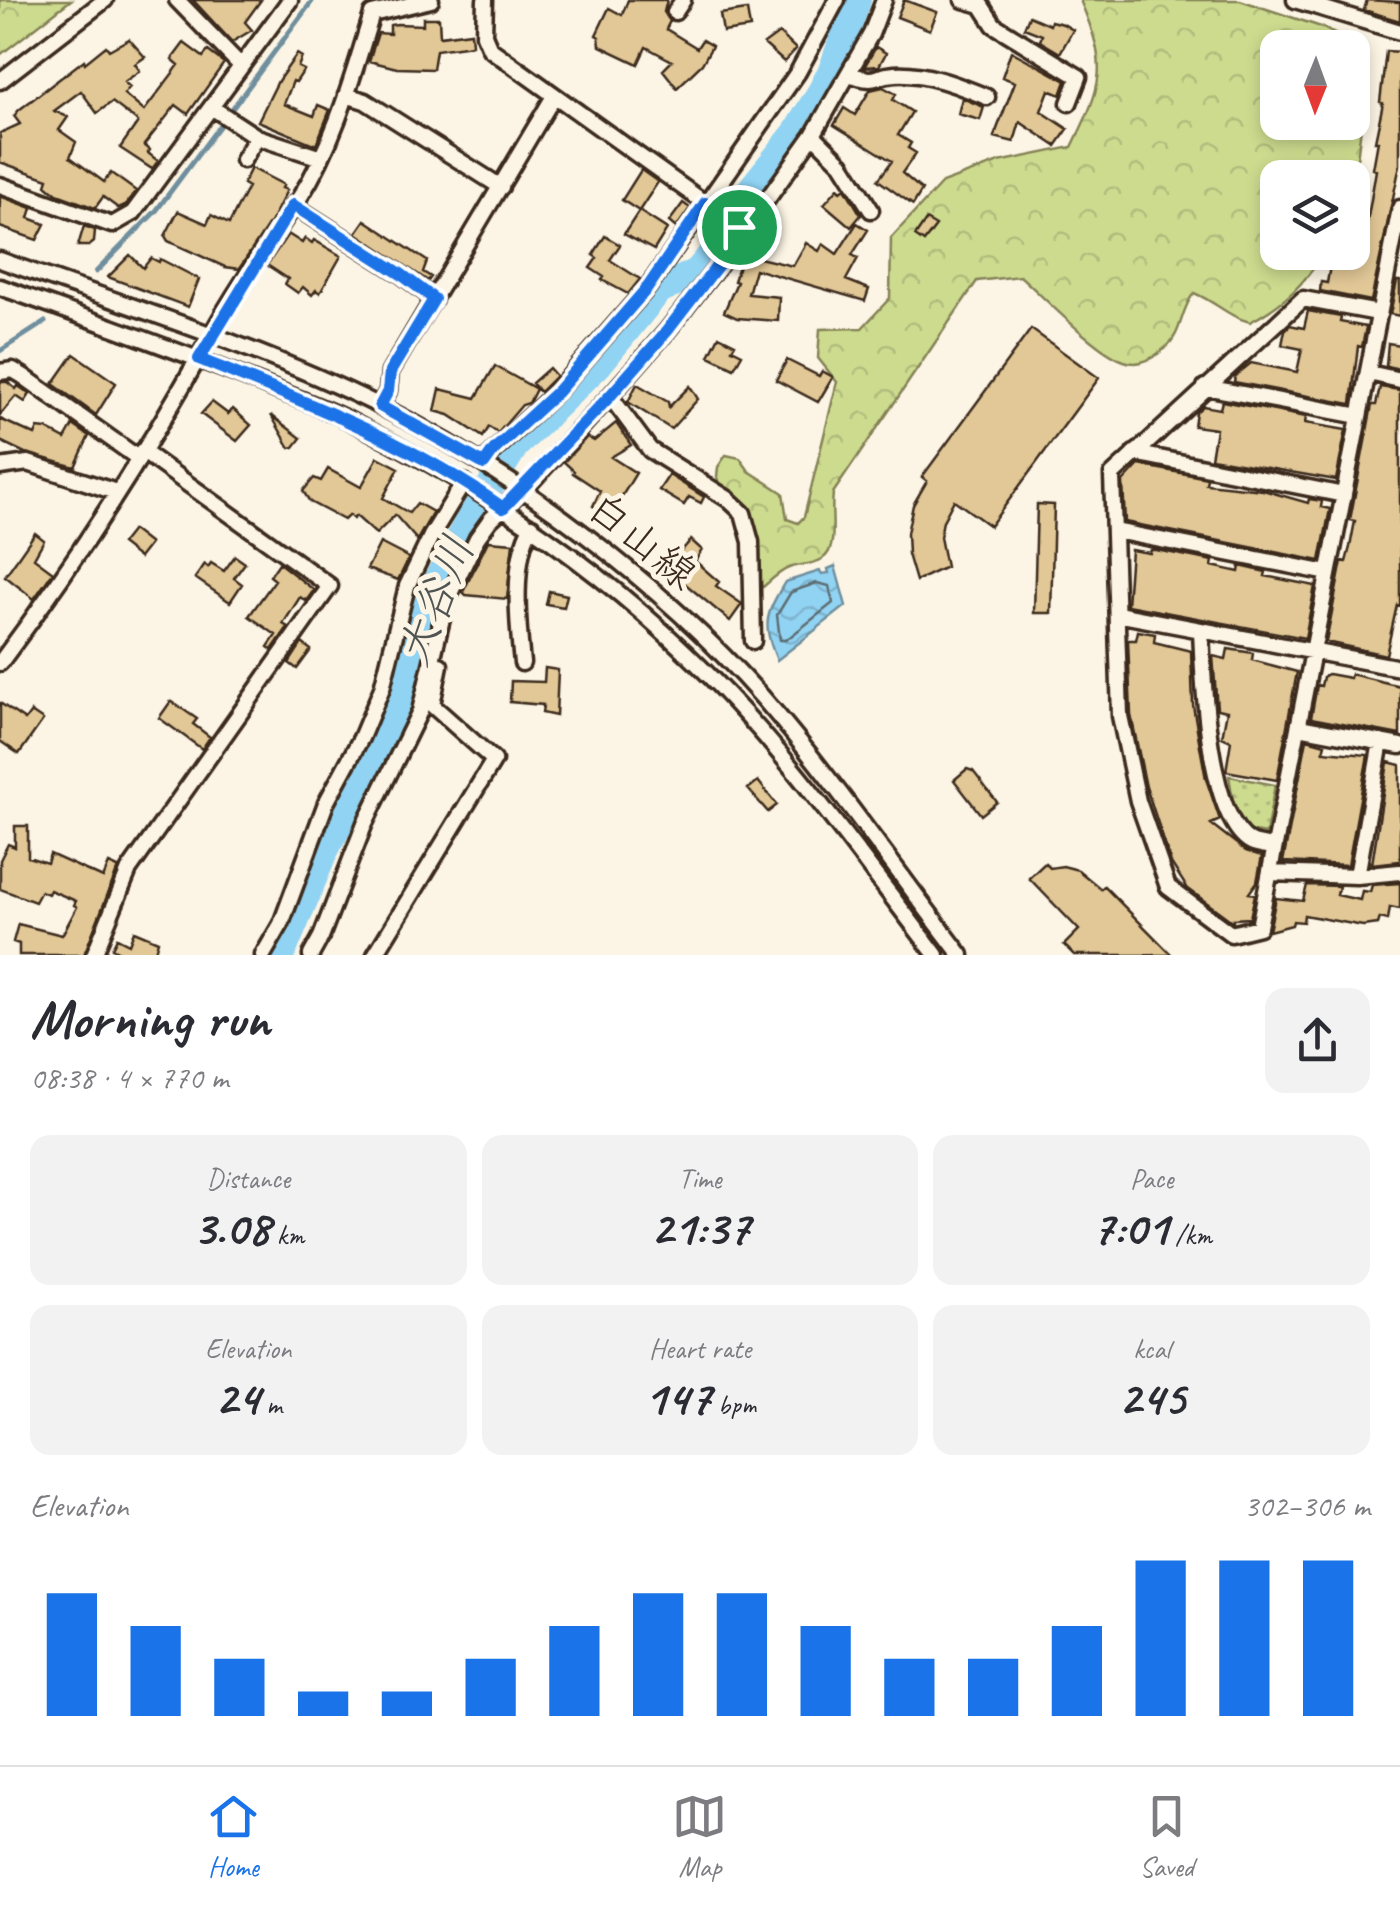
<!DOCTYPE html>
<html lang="en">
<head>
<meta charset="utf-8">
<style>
  body { margin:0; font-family:Caveat,"Klee One",sans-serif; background:#f2f2f3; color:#2b2b33; height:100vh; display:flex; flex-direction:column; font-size:38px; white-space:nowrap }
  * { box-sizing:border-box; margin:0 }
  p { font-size:32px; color:#7c7c81 }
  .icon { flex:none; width:55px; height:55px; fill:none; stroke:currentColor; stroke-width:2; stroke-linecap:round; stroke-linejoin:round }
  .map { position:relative; height:955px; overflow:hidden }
  .details { display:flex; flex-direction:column; background:#fff; flex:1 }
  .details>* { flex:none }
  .needle { width:65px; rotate:181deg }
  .fabs { position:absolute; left:1260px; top:30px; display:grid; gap:20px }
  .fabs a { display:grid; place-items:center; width:110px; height:110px; border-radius:20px; background:#fff; box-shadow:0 5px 15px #0003; font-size:50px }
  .pin { position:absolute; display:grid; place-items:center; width:85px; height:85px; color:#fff; margin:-42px; border:5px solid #fff; border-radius:50%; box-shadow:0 2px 10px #0007 }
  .round { display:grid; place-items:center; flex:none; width:105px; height:105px; border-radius:20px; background:#f2f2f3 }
  .summary { display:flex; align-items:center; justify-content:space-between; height:170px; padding:0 30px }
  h1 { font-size:55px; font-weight:800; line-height:75px }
  .metrics { display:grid; grid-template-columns:repeat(3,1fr); gap:15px; height:170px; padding:10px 30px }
  .metrics div { display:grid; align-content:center; border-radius:20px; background:#f2f2f3; text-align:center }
  .metrics b { font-size:50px; font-weight:800 }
  .metrics small { font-size:28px; font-weight:400 }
  .metrics p { font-size:28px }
  .chart { height:280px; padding:20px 30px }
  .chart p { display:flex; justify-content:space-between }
  .chart svg { width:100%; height:180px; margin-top:10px; stroke:#1a73e8; stroke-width:6 }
  .menu { display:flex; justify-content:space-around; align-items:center; height:140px; border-top:2px solid #e1e1e2; background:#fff; font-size:28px; color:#7c7c81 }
  .menu a { display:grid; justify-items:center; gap:5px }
  .menu .selected { color:#1a73e8 }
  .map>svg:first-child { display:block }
  .forest { fill:url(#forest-crowns); stroke:#848256; stroke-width:2.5; fill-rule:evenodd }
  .park { fill:url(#park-dots); stroke:#848256; stroke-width:2.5 }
  .water { fill:url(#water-waves); stroke:#6f8f9e; stroke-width:2.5 }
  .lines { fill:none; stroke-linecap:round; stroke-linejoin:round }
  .shore { stroke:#5d6e73; stroke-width:2.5 }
  .stream { stroke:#6f8f9e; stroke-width:5 }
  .river { stroke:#91d3f3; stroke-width:28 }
  .building { fill:#e2c897; stroke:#3b2a1e; stroke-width:2.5 }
  .minor-casing { stroke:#3b2a1e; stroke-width:21 }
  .minor { stroke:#fcf5e5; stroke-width:14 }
  .route-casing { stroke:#fff; stroke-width:20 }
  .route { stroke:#1a73e8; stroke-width:12 }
  .labels { text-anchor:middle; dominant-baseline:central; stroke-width:10; stroke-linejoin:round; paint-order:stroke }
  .street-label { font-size:42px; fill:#3b2a1e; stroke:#fcf5e5 }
  .water-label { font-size:45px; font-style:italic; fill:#505453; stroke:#fcf5e5 }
</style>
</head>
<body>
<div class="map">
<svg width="1400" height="955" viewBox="0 0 1400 955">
  <defs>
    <pattern id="forest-crowns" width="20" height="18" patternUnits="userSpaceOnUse" patternTransform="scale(2.5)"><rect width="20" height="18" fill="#cddb8f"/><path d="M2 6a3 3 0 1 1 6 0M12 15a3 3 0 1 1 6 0" fill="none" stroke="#b1bc7b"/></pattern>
    <pattern id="park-dots" width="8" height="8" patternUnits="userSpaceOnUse" patternTransform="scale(2.5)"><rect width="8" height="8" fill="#cddb8f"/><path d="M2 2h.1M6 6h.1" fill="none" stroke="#b1bc7b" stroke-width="1.8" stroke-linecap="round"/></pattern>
    <pattern id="water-waves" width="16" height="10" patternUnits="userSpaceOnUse" patternTransform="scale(2.5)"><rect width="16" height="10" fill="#91d3f3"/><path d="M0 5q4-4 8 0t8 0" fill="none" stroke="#7eb5d0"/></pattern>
  </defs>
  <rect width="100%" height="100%" fill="#fcf5e5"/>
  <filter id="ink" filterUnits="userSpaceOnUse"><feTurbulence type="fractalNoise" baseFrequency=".01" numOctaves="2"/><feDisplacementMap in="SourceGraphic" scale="20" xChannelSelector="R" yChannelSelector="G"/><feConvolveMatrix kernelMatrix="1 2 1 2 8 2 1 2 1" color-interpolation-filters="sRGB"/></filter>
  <g filter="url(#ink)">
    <path class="forest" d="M0,0H71L0,55Z
      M1080,0H1240L1321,27L1354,44L1368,70L1353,192L1352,178H1278V252L1325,253C1302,285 1286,303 1250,322C1227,316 1216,302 1194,293C1180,310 1183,332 1166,347C1154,358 1140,367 1124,361C1096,352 1044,297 1020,276L977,281L833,493C831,510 834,526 832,541C829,567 806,562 789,568C780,571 770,581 763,587L756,583L743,505L721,485L717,477L718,467L726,455L740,458L749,471L783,493L787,519L798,523L804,517L837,382L818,358L820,329L862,328L890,298L891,238L942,183L999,162L1072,147C1103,83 1109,68 1080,0ZM1278,48H1352V122H1278Z"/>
    <path class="park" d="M1229,776L1275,785L1266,834L1248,831L1235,812Z"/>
    <path class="water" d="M835,566L846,606L777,660C761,624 766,614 785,582L820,571L822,574L829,573L828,569Z"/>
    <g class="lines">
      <path class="shore" d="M817,583L829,586L833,603L786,640H780L777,615L791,592Z"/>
      <path class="stream" d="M96,272L156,211L313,0
        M0,351L45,322"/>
      <path class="river" d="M281,955L325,850L387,735L430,594L467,524L515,446L598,365L659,290L697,272L715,250L744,198L796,133L822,90L833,68L857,0"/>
    </g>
    <path class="building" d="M193,0H261L245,22L252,30L232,42Z
      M628,0H667L664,12L670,21L666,29L697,48L702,40L712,46L702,64L677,88L663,70L672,61L646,47L638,64L600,46L599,37L596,35L609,8L622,15Z
      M904,0L937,12L930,30L897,17Z
      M1367,0L1400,2V21L1364,10Z
      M747,10L750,28L723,32L720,14Z
      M1029,16L1050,25L1051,21L1063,24L1073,30L1060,53L1040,41L1042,35L1024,28Z
      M423,18H439L440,36L471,32L472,45L436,50L433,69L397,68L369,61L378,33L390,34V25L397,24L423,25Z
      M779,33L796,49L784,62L764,44Z
      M129,39L145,57L135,64L140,71L124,82L130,87L124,94L144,111L179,65L172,59L184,43L203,57L208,51L224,63L188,114L176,105L144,145L150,150L148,153L158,161L152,169L120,148L138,122L112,102L97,113L81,91L54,111L68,117L59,130L76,142L70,157L104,182L111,173L136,191L126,205L118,208L103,197L95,208L57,194L46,185L48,179L0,162V133L20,124L14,116L19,110L84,60L85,63L106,46L109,50Z
      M876,47L886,53L879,66L864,67Z
      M1011,51L1066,81L1061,95L1049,90L1041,111L1068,129L1056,146L1020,122L1014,142L994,137L1015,82L1002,77Z
      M1386,51L1400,52V165L1371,301L1320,291L1321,282L1327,283L1330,266L1338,267L1340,259L1347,260L1348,252H1352L1355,230H1358L1359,221L1367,223L1376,170L1373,169L1378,141H1375L1383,103L1380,102Z
      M297,54L302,57L298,67L304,70L296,82L293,81L284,104L314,116L318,105L330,110L316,145L258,121L278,81Z
      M883,87L896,94L893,100L912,112L898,135L911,143L908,148L916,153L902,173L922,190L913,205L878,180L892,161L834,125L844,108L855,115L870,90Z
      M962,98L984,107L980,120L958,114Z
      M251,168L284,185L282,188L287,190L273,218L239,269L225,267L168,241L165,236L178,211L207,224L211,215L229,224L248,187L243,184Z
      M641,170L658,182L639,211L622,200Z
      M838,188L841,191L845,188L861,215L851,227L824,204Z
      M0,196L32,208L29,218L45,224L37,240L0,227Z
      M683,203L690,208L676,228L669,222Z
      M639,211L667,229L654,250L624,234Z
      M365,220L427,261L423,272L431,277L428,281L356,233Z
      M926,220L936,226L924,242L915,236Z
      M857,223L868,230L852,255L858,258L846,280L869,289L865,301L755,269L748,294L779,297L778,321L737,318L724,312L737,282L734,281L743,254L793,266L806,243L819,251L823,244L837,254Z
      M84,226L95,230L94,242L89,246H78Z
      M288,234L302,243L305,238L312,243L314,240L341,256L320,293L316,290L312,295L303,287L298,293L285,284L288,279L267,265Z
      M605,236L620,245L610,260L640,279L628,294L602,280L604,277L590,268L597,258L593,255Z
      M130,255L143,268L151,258L159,262L160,259L199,279L188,307L108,277Z
      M1397,281H1400V316L1390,314Z
      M1308,311L1341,317L1340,322L1366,327L1362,347L1358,346L1351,404L1234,382L1235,376L1251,363L1297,372L1302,349L1282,345L1285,330L1290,325L1304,328Z
      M1031,329L1099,378L990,526L954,500L943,521L940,537L946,567L916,581L908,554L907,533L913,505L927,481L922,477Z
      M719,336L735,344L732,349L742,354L734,368L709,356Z
      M1388,343L1400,345V369L1386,366Z
      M74,354L116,383L96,415L53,384Z
      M787,360L819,376L822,371L833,377L818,402L776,380Z
      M495,366L536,389L529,403L522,405L498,433L489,427L483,437L449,415L435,411L440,389L476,398Z
      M549,368L556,376L540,392L532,383Z
      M0,382H7L16,389L18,386L30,394L25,402L16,396L0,415Z
      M637,384L668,402L669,407L690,386L698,399L671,429L628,402Z
      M1380,387L1400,390V606L1397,605L1386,655L1326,642L1342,561L1346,562L1350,547L1355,521L1350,520L1372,405H1376Z
      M1222,401L1306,417L1305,423L1346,430L1336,480L1211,458L1216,429L1194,426L1196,412L1203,406L1220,409Z
      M212,402L228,414L233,409L251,425L237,441L201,414Z
      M271,415L301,438L294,447L290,448Z
      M0,419L35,435L38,428L46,429L65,439L73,425L89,436L75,467L25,453L0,441Z
      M616,423L631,445L611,457L636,473L610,516L593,506L600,491L573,473L574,471L564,462L587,437L594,441Z
      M378,457L399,468L383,498L409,513L417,503L433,512L417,540L395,515L376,534L356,516L353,519L349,515L344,520L310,502L303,491L314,478L321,481L328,469L361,487Z
      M1139,465L1207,478L1206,484L1263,490L1308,503L1309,499L1322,501L1321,507L1330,509L1320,561L1125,522L1123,482Z
      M669,475L704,497L701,503L689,497L684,505L659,490Z
      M1037,504L1054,505L1051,613H1034Z
      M132,530L150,544L139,558L121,544Z
      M35,533L44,540L34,558L53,572L34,599L5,576Z
      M691,540L702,550L695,561L719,582L716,586L742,604L730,621L671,572L681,561L676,557Z
      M488,541L513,543L507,599L466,595L463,592Z
      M380,543L409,558L398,580L367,569Z
      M1131,550L1150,553L1151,550H1156L1213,561L1212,566L1239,572L1240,566L1266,572L1265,576L1315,586L1305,638L1127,605Z
      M235,556L245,563L234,578L242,584L230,602L195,578L205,564L208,567L211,563L224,571Z
      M279,563L314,590L306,601L300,597L283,624L288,627L272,650L268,647L276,635L249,616L275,580L270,576Z
      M549,591L567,595L564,607L546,604Z
      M1138,631L1155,634L1154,642L1191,651L1193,705L1200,746L1206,779L1220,820L1211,824L1246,851L1262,856L1257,882L1249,893L1255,894L1250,918L1233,919V922L1187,888L1171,863L1146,787L1131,715L1128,640H1136Z
      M302,643L311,650L297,669L289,663Z
      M1228,649L1253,653L1252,660L1297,672L1277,780L1226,771L1231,741L1222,737L1227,711L1217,709L1213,656L1226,659Z
      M545,668L558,670L556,716L542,713L543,705L510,702L511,681L544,682Z
      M1328,674L1350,678L1351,674L1400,686V735L1311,718L1317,685L1321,686L1323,677Z
      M171,701L197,719L193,724L210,737L202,749L159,718Z
      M0,703L25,720L31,712L43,720L19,754L0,741Z
      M1307,739L1325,744L1323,751L1368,755L1348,865L1283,862Z
      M1388,762L1400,765V861L1372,864Z
      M967,769L973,771L997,802L981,815L954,780Z
      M758,781L777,805L768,812L748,789Z
      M15,826H28V857L47,863L50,854L103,878L109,864L118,868L84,955H19V944L13,942L18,924L62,935L77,907L74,905L76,901L50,890L48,894L41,891L35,902L0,889V860L8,844L15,847Z
      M1045,863L1050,868L1063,866L1078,870L1101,889L1104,886L1172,955H1074L1064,945L1079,930L1029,878Z
      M1400,883V909L1390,907L1388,920L1380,918L1378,924L1363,926L1304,915L1303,922L1293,921L1292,925L1269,931L1276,898L1303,901L1307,885L1339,886L1337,895L1360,900L1362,891L1370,892L1372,885Z
      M134,931L158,941L154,955H125L112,948L117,938L129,944Z"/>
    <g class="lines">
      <defs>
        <path id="minor" d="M177,0L241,66
          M485,0L484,35L490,49L744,231
          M963,0L981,5L994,25L1079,77L1069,103
          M1295,0L1400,32
          M675,12L683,0
          M849,74C879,84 870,76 895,74C926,72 960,86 987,97
          M0,81L105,0
          M346,95L365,101L501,187
          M211,107L257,137L321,158
          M813,135L842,164L871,210
          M243,160L257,137
          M0,185L112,225L133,213L290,0
          M293,205L401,274L434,299
          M0,260C127,306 259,346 380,406C517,474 662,584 763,698C834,780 895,869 961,955
          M0,287C87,318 175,349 262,384C292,397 323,407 352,422C474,483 587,558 686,653C781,743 856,851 936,955
          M1378,313L1303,299L1112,475L1120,716L1138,801L1168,887L1231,934L1259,927L1400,208
          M0,372L13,370L23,376L138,458
          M1369,373L1400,380
          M1205,387L1359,416
          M610,396L650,450L728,499L743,513L751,542L753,641
          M380,406L388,391L390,372L554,96
          M1134,453L1344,495
          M484,464L494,451L557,391L648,287L798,72L837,0
          M0,467L28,463L116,492
          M1115,531L1328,573
          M1117,614L1400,668
          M1201,630C1203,676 1207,817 1251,842C1257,845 1268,846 1274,847
          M0,663C77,560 148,450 210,337C236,289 269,243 300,197C335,142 353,75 372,14L431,0
          M522,663C518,626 511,558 532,526
          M1299,727L1400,746
          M1270,873L1357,876L1400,872
          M1357,876L1381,742
          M94,955L129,870L330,586L142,451
          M263,955L281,924L326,803L361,738L382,688L407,586L431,536L464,482
          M311,955L321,937L365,823L420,711L446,602L477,538L490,520L533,480L610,396L667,331L739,239L813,135L871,34L884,0
          M375,955L494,760L432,705L440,665"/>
      </defs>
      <use href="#minor" class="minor-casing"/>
      <use href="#minor" class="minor"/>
    </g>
  </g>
  <g class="lines" filter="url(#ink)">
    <defs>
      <path id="route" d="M705,203L744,231L667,331L610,396L503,508C411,442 303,401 199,359L293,205L401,274L434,299L390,372L388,391L380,406L484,464L494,450L557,392L648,287Z"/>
    </defs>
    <use href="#route" class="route-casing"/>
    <use href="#route" class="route"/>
  </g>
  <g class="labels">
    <g class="street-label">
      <text transform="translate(642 541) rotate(39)">白山線</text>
    </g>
    <g class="water-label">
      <text transform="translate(436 601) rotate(-68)">大谷川</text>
    </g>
  </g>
</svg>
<div class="fabs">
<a><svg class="needle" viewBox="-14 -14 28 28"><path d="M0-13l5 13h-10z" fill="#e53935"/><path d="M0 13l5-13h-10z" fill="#7c7c81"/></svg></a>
<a><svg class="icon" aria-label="layers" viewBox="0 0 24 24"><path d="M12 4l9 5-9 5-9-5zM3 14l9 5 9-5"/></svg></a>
</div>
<div class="pin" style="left:739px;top:227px;background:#1e9e55"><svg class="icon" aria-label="arrive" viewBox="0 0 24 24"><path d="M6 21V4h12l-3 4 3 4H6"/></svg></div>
</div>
<section class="details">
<div class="summary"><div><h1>Morning run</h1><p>08:38 · 4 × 770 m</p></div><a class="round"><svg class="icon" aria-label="share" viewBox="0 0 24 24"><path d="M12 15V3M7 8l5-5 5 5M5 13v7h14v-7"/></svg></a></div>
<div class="metrics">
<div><p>Distance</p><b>3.08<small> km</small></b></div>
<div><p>Time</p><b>21:37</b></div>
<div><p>Pace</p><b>7:01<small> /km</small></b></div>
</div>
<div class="metrics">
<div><p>Elevation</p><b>24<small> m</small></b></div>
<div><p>Heart rate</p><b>147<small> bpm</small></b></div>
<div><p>kcal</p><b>245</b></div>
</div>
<div class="chart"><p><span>Elevation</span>302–306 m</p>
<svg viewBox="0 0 160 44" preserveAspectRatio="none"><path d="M5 44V14M15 44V22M25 44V30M35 44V38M45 44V38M55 44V30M65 44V22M75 44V14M85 44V14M95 44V22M105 44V30M115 44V30M125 44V22M135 44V6M145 44V6M155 44V6"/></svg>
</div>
</section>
<nav class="menu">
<a class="selected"><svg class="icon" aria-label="home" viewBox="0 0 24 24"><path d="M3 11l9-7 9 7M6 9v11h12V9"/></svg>Home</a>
<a><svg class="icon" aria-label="map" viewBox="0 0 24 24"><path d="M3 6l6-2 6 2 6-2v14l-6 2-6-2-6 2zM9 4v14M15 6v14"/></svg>Map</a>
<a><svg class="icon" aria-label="saved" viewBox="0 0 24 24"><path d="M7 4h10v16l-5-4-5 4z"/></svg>Saved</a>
</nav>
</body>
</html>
